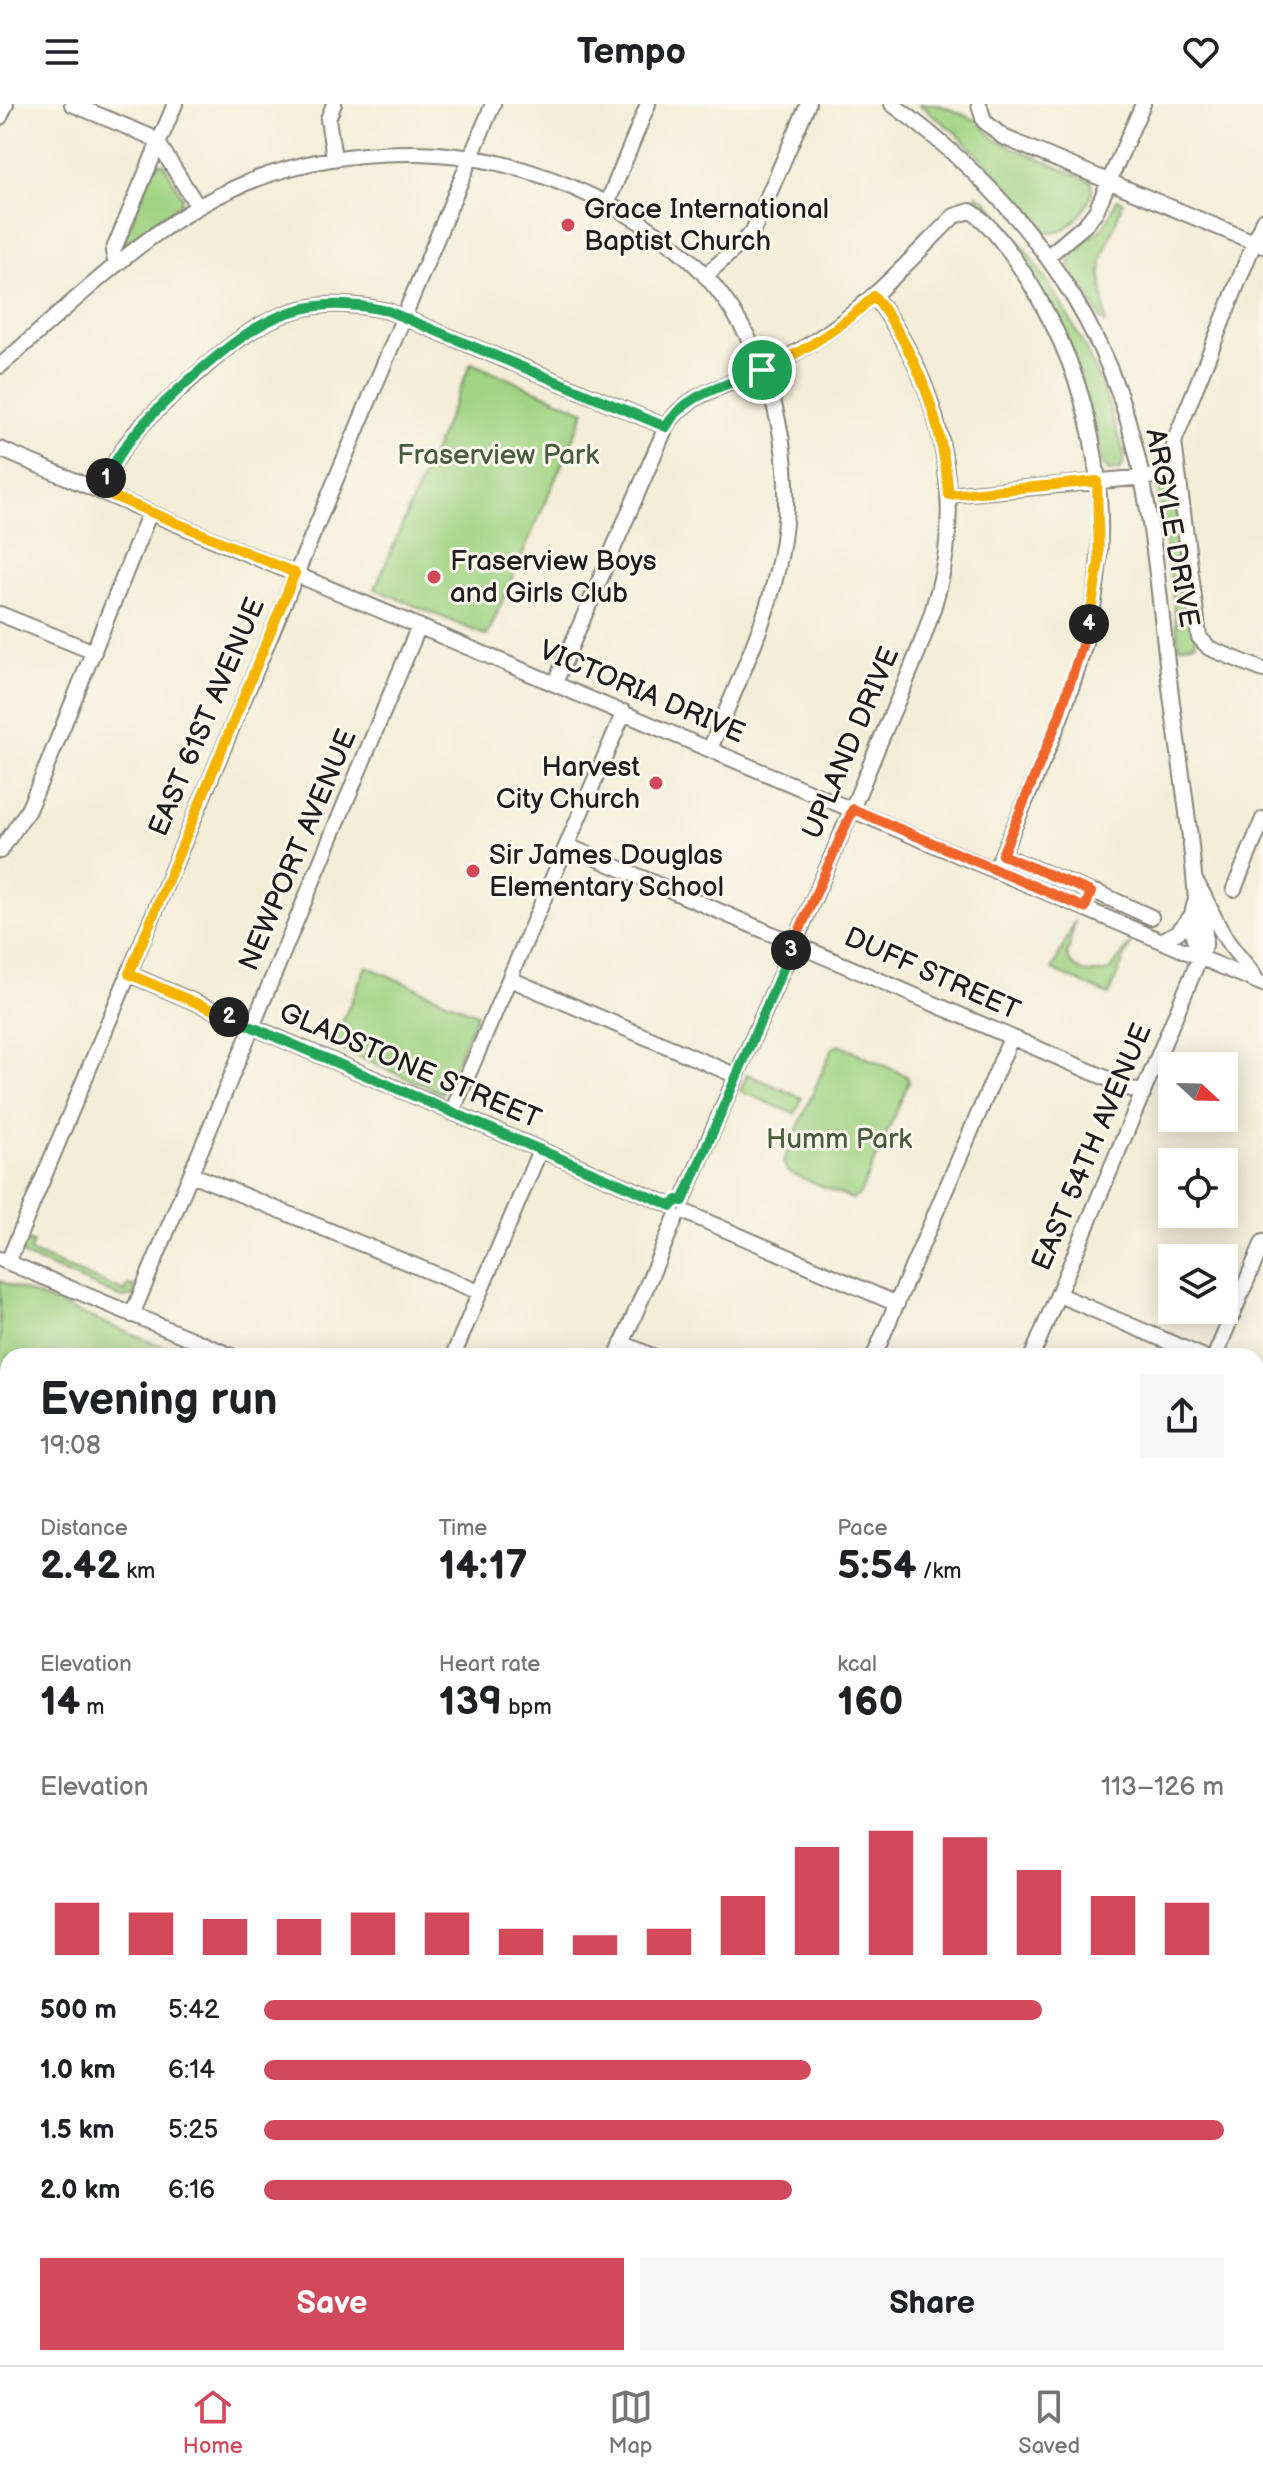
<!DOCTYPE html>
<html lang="en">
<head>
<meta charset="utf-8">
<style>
  body { margin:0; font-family:"Balsamiq Sans",sans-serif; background:#f6f6f6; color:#202124; height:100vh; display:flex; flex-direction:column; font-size:30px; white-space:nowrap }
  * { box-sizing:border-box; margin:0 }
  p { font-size:26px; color:#757577 }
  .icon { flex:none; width:44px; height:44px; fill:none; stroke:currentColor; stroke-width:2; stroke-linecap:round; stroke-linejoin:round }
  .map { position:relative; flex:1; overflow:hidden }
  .drawer { position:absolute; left:0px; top:1244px; width:1264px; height:1018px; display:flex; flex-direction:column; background:#fff; border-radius:24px 24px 0 0; box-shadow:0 4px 20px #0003 }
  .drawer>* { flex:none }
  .needle { width:52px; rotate:112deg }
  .buttons { position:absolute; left:1158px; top:948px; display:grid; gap:16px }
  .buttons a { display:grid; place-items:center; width:80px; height:80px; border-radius:0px; background:#fff; box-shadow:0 4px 20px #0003; font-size:40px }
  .pin { position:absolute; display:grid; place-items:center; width:68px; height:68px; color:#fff; margin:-34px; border:4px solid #fff; border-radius:50%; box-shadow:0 2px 8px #0007 }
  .km { position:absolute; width:40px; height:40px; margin:-20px; border-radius:50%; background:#222; color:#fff; font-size:22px; line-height:40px; text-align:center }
  .round { display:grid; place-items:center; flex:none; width:84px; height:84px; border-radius:0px; background:#f6f6f6 }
  .headline { display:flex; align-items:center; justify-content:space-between; height:136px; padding:0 40px }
  h1 { font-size:44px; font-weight:800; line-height:60px }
  .stats { display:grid; grid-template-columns:repeat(3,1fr); gap:12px; height:136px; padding:8px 40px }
  .stats div { display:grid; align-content:center }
  .stats b { font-size:40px; font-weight:800 }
  .stats small { font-size:22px; font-weight:400 }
  .stats p { font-size:22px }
  .chart { height:224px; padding:16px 40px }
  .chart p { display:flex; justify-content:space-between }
  .chart svg { width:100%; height:144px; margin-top:8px; stroke:#d1495b; stroke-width:6 }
  .button { display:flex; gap:16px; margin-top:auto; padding:16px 40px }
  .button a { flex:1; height:92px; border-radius:0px; background:#d1495b; color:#fff; font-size:32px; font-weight:800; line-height:92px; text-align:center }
  .button a+a { background:#f6f6f6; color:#202124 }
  ul { padding:0 40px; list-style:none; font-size:26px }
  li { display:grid; grid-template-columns:128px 96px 1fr; align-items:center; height:60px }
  li i { height:20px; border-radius:10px; background:#d1495b }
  header { display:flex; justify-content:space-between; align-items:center; height:104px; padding:0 40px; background:#fff; font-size:36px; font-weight:800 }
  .dock { display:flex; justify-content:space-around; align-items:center; height:112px; border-top:2px solid #e0e0e0; background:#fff; font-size:22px; color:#757577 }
  .dock a { display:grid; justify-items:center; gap:4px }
  .dock .selected { color:#d1495b }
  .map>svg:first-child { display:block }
  .green { fill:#a0d383; stroke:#5e7850; stroke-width:2 }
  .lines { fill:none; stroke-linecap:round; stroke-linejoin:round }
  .minor-casing { stroke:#88847a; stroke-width:18 }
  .minor { stroke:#fff; stroke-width:14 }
  .split-1-casing { stroke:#fff; stroke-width:16 }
  .split-2-casing { stroke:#fff; stroke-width:16 }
  .split-3-casing { stroke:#fff; stroke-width:16 }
  .split-4-casing { stroke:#fff; stroke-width:16 }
  .split-5-casing { stroke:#fff; stroke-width:16 }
  .split-1 { stroke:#22a559; stroke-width:10 }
  .split-2 { stroke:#f5b400; stroke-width:10 }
  .split-3 { stroke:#22a559; stroke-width:10 }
  .split-4 { stroke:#f0652b; stroke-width:10 }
  .split-5 { stroke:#f5b400; stroke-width:10 }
  .poi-dot { fill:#d1495b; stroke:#fbf7ec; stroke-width:3 }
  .labels { text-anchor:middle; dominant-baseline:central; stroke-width:6; stroke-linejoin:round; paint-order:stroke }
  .poi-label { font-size:28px; fill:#1c1c1c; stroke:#fbf7ec; text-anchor:start }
  .park-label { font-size:28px; fill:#4a5c40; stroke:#fbf7ec }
  .street-label { font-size:28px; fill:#1c1c1c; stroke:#fbf7ec }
</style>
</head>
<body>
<header><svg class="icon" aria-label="menu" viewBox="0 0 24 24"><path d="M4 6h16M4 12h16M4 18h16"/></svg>Tempo<svg class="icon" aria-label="heart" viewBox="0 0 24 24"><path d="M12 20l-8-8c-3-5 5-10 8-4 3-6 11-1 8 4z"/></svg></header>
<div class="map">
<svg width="1263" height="2261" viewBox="0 0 1263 2261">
  <rect width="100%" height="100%" fill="#fbf7ec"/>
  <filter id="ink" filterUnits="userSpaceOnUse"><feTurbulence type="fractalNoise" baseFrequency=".0125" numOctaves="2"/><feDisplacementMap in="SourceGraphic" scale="16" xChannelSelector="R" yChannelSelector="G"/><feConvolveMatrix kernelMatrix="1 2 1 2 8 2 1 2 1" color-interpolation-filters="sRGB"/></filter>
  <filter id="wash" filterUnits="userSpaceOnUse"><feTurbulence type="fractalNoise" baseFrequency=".006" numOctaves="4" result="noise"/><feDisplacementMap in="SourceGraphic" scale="32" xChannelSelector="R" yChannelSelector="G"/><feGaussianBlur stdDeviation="1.8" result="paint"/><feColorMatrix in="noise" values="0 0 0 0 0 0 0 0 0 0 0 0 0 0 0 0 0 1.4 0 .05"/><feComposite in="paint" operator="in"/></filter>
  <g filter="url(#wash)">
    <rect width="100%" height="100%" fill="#f4edd8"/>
    <path class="green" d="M919,0H937L979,17L994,35L1092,78C1096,98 1070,130 1049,129L991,64L955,28Z
      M156,58L164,60L182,92L181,100L127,139L124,136Z
      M977,91L986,96C1044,165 1091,238 1116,325C1120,338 1129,354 1120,366L1109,367L1103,361C1087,280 1066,223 1019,155C1005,134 990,113 970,99Z
      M1117,95L1123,98L1102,155L1101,171L1106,218L1104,219L1069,162C1069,144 1091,136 1102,124C1109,115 1113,105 1117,95Z
      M471,259L585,307L487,532L375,485Z
      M1168,378L1173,381L1196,539L1179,542L1159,388L1161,381Z
      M1075,817L1067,852C1076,871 1090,871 1109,867L1131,839L1109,891L1052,866Z
      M366,862L477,910L442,989L332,942Z
      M839,941L907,972L909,978L860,1090L852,1095L788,1068L783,1058L832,945Z
      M747,970L802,994L795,1010L740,987Z
      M24,1136L33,1139L30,1148L125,1188L128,1181L136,1183L134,1192L123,1194L24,1152L20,1143Z
      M0,1177L186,1252H8V1610L0,1602Z
      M0,2210L8,2215V2254H74L92,2261H0Z"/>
  </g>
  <g filter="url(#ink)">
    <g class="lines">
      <defs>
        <path id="minor" d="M72,0L149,32L158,39L198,103
          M334,0L328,15L334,54
          M892,0C1008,84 1099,198 1134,339C1153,413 1159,491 1168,567C1177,643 1191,720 1196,796C1205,811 1205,825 1205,841L1032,1252
          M979,0L984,17L1003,33L1263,142
          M0,13L6,0
          M607,100L648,0
          M1263,116L1174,338L1199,533L1209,544L1263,566
          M1048,152L1085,121L1096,107L1143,0
          M116,161L113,147L175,0
          M705,172L752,129L808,0
          M0,262C80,193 158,111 259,74C325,50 404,43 473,54C552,67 651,112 705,171C761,234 788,318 786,401C784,486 742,568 710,645
          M0,345L1263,880
          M101,387C121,337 147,314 187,279C252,220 296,186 388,207L666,323
          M949,391L1178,370
          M0,510L94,548
          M555,579L666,323C685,291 720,284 753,270C842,232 888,178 954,112L970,107C994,119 1030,177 1043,202C1096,297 1113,411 1090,518C1071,604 1029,686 995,767
          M568,742L1143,990
          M0,747L28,706L42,674L150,408
          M1002,751L1091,788L1098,789L1151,813
          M1195,776C1207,795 1214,816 1226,835C1236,851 1247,859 1257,877
          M1234,785L1263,715
          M1196,796C1188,815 1193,835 1199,853
          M1161,837L1178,828L1192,811
          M129,870L672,1102
          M510,875L737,972
          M452,1008L624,608
          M191,1070L479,1188
          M683,1097C745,948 813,802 874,652C901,586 936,519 946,448C958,357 929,264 874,192
          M687,1109L897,1200
          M0,1155L232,1252
          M8,1158L493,0
          M1059,1191L1202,1252
          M132,1211L419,522
          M622,1239L652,1252
          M453,1252L540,1046
          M617,1252L676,1113
          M874,1252L1011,934
          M1215,1252L1263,1138
          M1256,1275L1263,1278
          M1256,1575L1263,1558
          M0,1617L8,1625
          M1256,1672L1263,1676
          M1256,1758L1263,1741
          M0,1824L8,1831
          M1256,1860L1263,1863
          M0,1992L8,1999
          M1256,2037L1263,2040
          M0,2200L8,2206
          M1256,2215L1263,2218
          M94,2254L111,2261
          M714,2254L722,2261
          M223,2261L225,2254
          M386,2261L389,2254
          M618,2261L621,2254
          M785,2261L788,2254
          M938,2261L941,2254"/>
      </defs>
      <use href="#minor" class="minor-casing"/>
      <use href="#minor" class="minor"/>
    </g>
  </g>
  <g class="lines" filter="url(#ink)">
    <defs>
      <path id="split-1" d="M106,374C128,331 154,308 189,276C254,219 298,186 388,207L666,323C686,288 728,282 762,266"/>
      <path id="split-2" d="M106,374L101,387L295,469L129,870L229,913"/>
      <path id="split-3" d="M229,913L672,1102L677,1096L683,1097L791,846"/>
      <path id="split-4" d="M791,846L853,705L1085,804L1091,788L1002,751L1059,613L1089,520"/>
      <path id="split-5" d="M762,266C804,248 841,224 874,192C919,251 942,318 949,391L1097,377L1099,457L1089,520"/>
    </defs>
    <use href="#split-1" class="split-1-casing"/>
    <use href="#split-2" class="split-2-casing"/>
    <use href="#split-3" class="split-3-casing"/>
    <use href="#split-4" class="split-4-casing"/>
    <use href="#split-5" class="split-5-casing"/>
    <use href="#split-1" class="split-1"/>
    <use href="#split-2" class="split-2"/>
    <use href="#split-3" class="split-3"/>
    <use href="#split-4" class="split-4"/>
    <use href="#split-5" class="split-5"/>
  </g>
  <g class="poi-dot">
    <circle cx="568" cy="121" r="8"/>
    <circle cx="434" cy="473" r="8"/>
    <circle cx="656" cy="679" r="8"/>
    <circle cx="473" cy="767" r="8"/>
  </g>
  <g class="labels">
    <g class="poi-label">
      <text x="584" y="105">Grace International<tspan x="584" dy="32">Baptist Church</tspan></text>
      <text x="450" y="457">Fraserview Boys<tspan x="450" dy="32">and Girls Club</tspan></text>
      <text x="640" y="663" text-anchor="end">Harvest<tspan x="640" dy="32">City Church</tspan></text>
      <text x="489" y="751">Sir James Douglas<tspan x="489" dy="32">Elementary School</tspan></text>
    </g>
    <g class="park-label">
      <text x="498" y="351">Fraserview Park</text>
      <text x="839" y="1035">Humm Park</text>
    </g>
    <g class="street-label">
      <text transform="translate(1172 424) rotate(80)">ARGYLE DRIVE</text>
      <text transform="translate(642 588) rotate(23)">VICTORIA DRIVE</text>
      <text transform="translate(207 613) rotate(-67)">EAST 61ST AVENUE</text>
      <text transform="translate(851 639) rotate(-67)">UPLAND DRIVE</text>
      <text transform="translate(298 746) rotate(-67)">NEWPORT AVENUE</text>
      <text transform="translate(932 870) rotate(24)">DUFF STREET</text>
      <text transform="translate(410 962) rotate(23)">GLADSTONE STREET</text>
      <text transform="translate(1092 1043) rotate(-67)">EAST 54TH AVENUE</text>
    </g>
  </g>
</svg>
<div class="buttons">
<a><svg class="needle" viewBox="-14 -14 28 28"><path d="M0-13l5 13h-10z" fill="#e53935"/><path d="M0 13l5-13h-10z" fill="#757577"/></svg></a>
<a><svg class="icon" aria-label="locate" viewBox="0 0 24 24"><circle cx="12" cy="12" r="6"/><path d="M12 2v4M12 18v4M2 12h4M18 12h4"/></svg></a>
<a><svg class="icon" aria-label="layers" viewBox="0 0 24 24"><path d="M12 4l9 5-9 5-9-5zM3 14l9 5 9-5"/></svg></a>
</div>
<div class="pin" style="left:762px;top:266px;background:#1e9e55"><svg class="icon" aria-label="arrive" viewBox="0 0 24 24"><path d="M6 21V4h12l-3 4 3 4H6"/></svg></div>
<b class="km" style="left:106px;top:374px">1</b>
<b class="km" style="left:229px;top:913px">2</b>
<b class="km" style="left:791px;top:846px">3</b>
<b class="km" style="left:1089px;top:520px">4</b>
<section class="drawer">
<div class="headline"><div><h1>Evening run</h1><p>19:08</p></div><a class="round"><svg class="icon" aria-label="share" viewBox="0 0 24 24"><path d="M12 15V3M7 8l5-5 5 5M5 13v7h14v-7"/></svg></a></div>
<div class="stats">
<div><p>Distance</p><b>2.42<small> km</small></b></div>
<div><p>Time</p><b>14:17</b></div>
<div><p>Pace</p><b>5:54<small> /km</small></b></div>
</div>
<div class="stats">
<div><p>Elevation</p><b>14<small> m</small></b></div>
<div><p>Heart rate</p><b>139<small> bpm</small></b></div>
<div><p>kcal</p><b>160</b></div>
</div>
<div class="chart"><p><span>Elevation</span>113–126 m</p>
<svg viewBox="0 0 160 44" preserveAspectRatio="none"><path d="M5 44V28M15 44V31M25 44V33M35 44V33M45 44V31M55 44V31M65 44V36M75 44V38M85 44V36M95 44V26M105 44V11M115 44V6M125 44V8M135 44V18M145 44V26M155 44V28"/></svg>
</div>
<ul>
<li><b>500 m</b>5:42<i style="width:81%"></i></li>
<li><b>1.0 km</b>6:14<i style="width:57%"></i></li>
<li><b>1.5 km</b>5:25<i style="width:100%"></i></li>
<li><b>2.0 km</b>6:16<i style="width:55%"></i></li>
</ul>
<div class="button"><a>Save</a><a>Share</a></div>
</section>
</div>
<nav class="dock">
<a class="selected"><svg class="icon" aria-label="home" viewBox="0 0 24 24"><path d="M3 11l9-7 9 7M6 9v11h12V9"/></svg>Home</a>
<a><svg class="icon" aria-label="map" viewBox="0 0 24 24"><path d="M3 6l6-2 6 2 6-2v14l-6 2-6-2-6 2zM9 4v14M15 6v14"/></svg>Map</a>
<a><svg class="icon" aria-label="saved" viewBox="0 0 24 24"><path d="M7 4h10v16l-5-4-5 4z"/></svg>Saved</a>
</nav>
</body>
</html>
